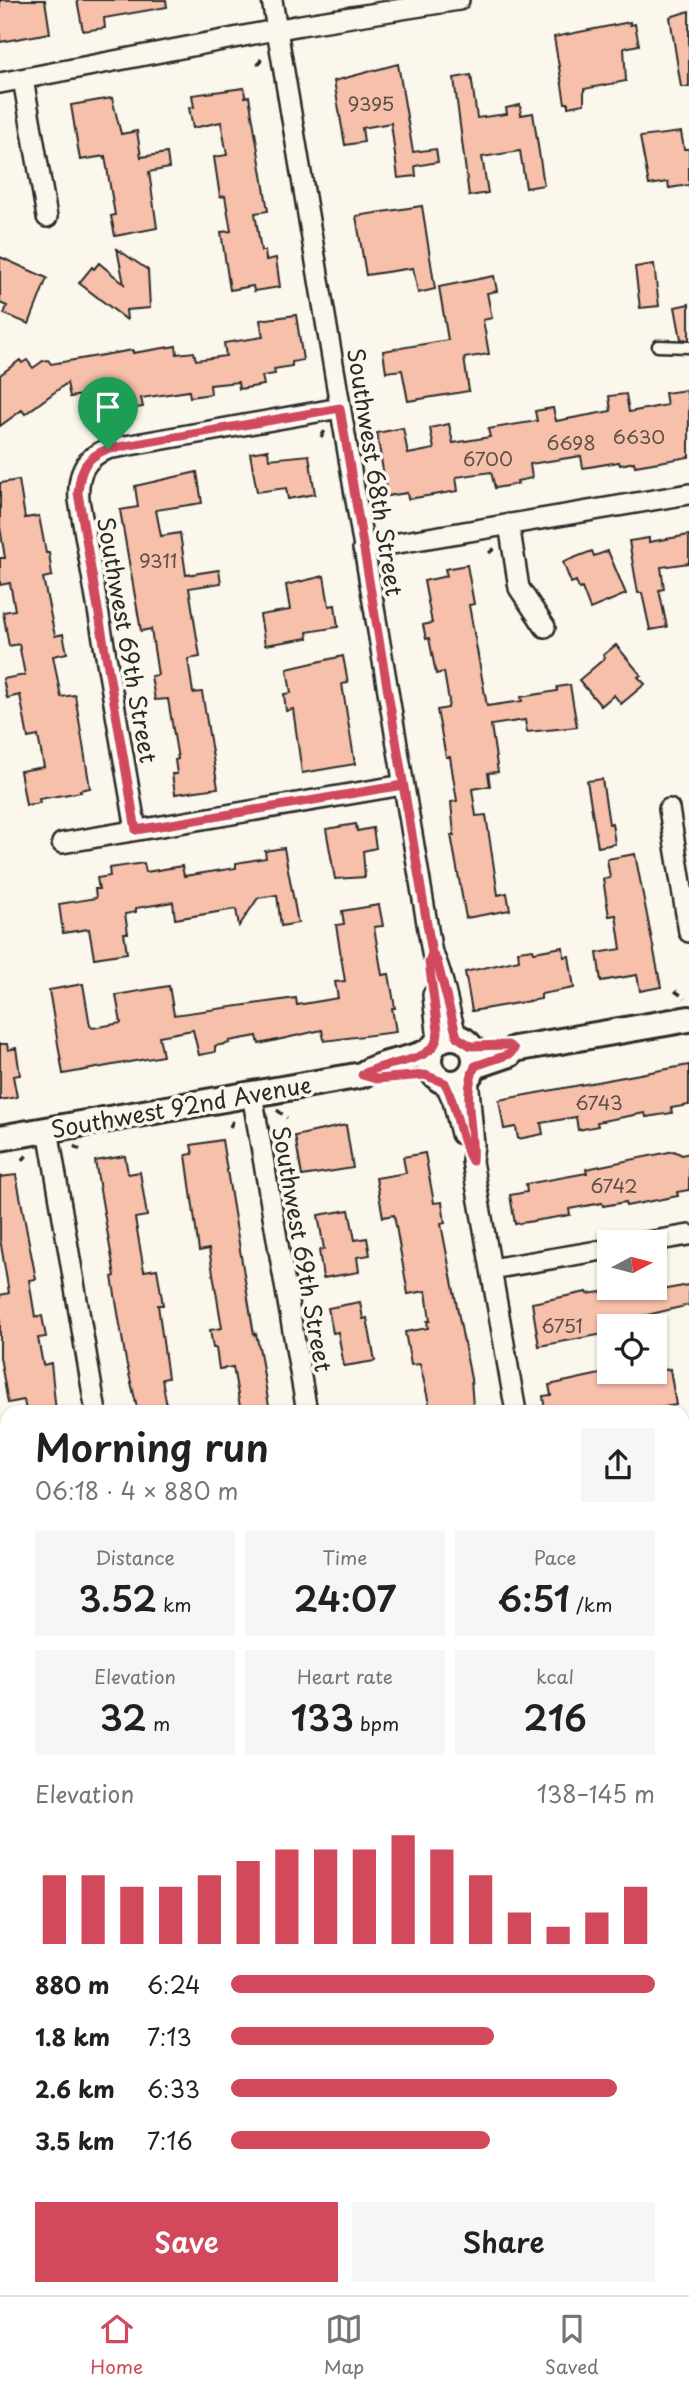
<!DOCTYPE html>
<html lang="en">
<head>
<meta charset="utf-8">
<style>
  body { margin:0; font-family:"Playpen Sans",sans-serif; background:#f6f6f6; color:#202124; height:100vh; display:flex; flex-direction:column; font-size:26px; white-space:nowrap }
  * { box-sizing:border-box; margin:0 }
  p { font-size:23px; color:#757577 }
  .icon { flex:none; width:38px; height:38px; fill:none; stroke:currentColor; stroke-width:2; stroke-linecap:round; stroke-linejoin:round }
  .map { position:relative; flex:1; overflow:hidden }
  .side { position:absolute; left:0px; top:1405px; width:690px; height:891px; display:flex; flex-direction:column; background:#fff; border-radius:21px 21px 0 0; box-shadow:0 2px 5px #0004 }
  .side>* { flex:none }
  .needle { width:46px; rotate:83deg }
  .tools { position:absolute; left:597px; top:1230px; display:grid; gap:14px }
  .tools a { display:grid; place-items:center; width:70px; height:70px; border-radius:0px; background:#fff; box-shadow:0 2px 5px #0004; font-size:35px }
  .pin { position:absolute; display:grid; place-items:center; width:60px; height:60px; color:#fff; margin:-72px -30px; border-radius:50% 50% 50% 0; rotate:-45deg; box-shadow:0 0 7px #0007 }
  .pin .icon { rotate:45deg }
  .round { display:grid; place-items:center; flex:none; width:74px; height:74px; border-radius:0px; background:#f6f6f6 }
  .overview { display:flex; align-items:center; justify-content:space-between; height:119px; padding:0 35px }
  h1 { font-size:38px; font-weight:600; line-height:52px }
  .figures { display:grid; grid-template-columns:repeat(3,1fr); gap:10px; height:119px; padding:7px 35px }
  .figures div { display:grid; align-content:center; border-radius:0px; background:#f6f6f6; text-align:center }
  .figures b { font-size:35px; font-weight:600 }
  .figures small { font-size:19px; font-weight:400 }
  .figures p { font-size:19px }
  .chart { height:196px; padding:14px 35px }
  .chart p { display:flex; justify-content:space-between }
  .chart svg { width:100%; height:126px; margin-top:7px; stroke:#d1495b; stroke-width:6 }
  .cta { display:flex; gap:14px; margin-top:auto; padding:14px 35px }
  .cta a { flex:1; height:80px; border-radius:0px; background:#d1495b; color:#fff; font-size:28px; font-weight:600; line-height:80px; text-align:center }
  .cta a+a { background:#f6f6f6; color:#202124 }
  ul { padding:0 35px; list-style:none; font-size:23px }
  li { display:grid; grid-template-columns:112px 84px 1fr; align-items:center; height:52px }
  li i { height:18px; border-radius:9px; background:#d1495b }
  .tabs { display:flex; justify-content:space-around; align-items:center; height:98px; border-top:2px solid #e0e0e0; background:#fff; font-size:19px; color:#757577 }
  .tabs a { display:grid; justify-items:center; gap:4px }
  .tabs .current { color:#d1495b }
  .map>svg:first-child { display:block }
  .built { fill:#fae6d8 }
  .building { fill:#f7c0aa; stroke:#2b2b2b; stroke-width:2 }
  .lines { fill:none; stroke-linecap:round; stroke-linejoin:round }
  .service-casing { stroke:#2b2b2b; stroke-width:15 }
  .minor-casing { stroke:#2b2b2b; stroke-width:24 }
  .tertiary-casing { stroke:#2b2b2b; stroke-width:30 }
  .path { stroke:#2b2b2b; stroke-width:3.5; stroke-dasharray:7 5; stroke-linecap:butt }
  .service { stroke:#fbf7ec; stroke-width:10 }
  .minor { stroke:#fbf7ec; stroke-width:19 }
  .tertiary { stroke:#fbf7ec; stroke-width:24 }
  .route-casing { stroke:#fff; stroke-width:14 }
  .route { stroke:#d1495b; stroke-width:9 }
  .labels { text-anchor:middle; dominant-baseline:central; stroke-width:7; stroke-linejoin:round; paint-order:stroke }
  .number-label { font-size:19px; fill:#5e504b }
  .street-label { font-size:23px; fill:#2b2b2b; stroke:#fbf7ec }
</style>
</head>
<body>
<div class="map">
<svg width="689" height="2295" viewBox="0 0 689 2295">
  <rect width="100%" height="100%" fill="#fbf7ec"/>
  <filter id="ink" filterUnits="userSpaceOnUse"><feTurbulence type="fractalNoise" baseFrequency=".0143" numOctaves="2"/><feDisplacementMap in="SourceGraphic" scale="14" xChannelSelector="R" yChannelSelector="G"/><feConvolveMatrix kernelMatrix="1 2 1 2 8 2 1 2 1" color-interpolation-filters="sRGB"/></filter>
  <g filter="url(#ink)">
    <path class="built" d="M689,1545V2295H687L682,2272V1546Z"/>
    <path class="building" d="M0,0H45L50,33L0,42Z
      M77,0H166L167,7L104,18L105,28L83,31Z
      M689,11V87H681L670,17Z
      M630,22V25L635,24L639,45L624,48L626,81L584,89V104L568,107V103H565L554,37Z
      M398,64L413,152L436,149L438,162L415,166L416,176L398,178L391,123L362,128L364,142L345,145L334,81Z
      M471,75L477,118L507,114L506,108L520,105L521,115L533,113L544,185L526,188L520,151L482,157L488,193L469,196L454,78Z
      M244,88L245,97L249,96L268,211L255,213L261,251H265L266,260L276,258L280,287L254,291L253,286L230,290L221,232L231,231L225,196L220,197L214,157L227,155L221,122L193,128L189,108L194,107L192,95Z
      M112,98L121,134L137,131L141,157L167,153L169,168L149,172L157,228L115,236L111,216L115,215L105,156L80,160L71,105Z
      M681,132L684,149H689V185L669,188L668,182L649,185L640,137Z
      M422,206L435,289L418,293L413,268L366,275L356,216Z
      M117,249L148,270L150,308L126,310L127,320L79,283L92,267L94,269L99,263L124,284Z
      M0,257L47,278L29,324L4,314L7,306L0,303Z
      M654,264L659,306L640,308L635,267Z
      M494,276L497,291L487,293L492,318L483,320L489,354L464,358L469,391L408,401L402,370L386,372L383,351L448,340L439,287Z
      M689,304V340L681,339L675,307Z
      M296,315L303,360L292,362V366L274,369L275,374L262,376L264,385L239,389L238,382L210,385L211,394L190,397L189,391L141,398L143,407L117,411L113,390L70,397L67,383L25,414L22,410L0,426V375L20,360L22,363L27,360L33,368L43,361L48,360L51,364L133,350V353L176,346L177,354L194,352L196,360L226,356L224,343L263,337L260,320Z
      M686,390L689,403V457L635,466L634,462L620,465L619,462L583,468L581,456L530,464L532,478L517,481L518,484L495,488L491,472L456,477L458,491L408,499L407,493L387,496L377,433L403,428L408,454L434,449L430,428L449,424L453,443L490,437L488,429L537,421L535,411L553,408L556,421L611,411L609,396L626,394L629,412L667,405L665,393Z
      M268,450L269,459L309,455L315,494L288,499L286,488L257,492L250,453Z
      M197,472L202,503L156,510L161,536L180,533L186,575L219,570L221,583L189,588L200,657L188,659L193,693L202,692L218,788L175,794L172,774H177L175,760L178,759L168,699L155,700L151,676L158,675L151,629L141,631L120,510L138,507L135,486Z
      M19,480L25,518L39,516L46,553H49L52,576L43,578L55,636L63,634L67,653L53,656L61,697L75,695L90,788L80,790L81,792L39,799L40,803L26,805L20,771L44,767L38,736L28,738L20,695L7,698L3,679L25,675L19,644L9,646L3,612L15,610L10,583L0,585V558H5L0,527V483Z
      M689,535V563L661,567L664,589L659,590L667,627L650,630L642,593H638L629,541L649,538V542Z
      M592,551L594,556L608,551L626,594L590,609L582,588L579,589L576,581L571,583L563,562Z
      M467,565L474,604L469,605L487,706L522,701L521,697L557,691V687L570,685L577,727L527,732L525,720L491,725L498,772L488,773L490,786L472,789L476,816L486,815L498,895L507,893L510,910L466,918L451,835H454L451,802L457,801L450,757H446L437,710L448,708L449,701L444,672L436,674L429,638L426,639L423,625L432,623L424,581L447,576L445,569Z
      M324,576L329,606L335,605L338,627L307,632L308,638L265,645L260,615L290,610L286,585Z
      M616,645L641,675L638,677L645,684L621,704L614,695L601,706L579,680L605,658L603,655Z
      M343,656L348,683L342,684L355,764L302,773L293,709L286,711L284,694L291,693L287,669Z
      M602,779L609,824L612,823L615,844L598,847L587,781Z
      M356,824L357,831L373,828L376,848L363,851L365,877L335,879L326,829Z
      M284,848L298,923L281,926L277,895L258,898L239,926L236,909L175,919L173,902L136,908V912L125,914L128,933H124L127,953L94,958L89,929L63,933L59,904L96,898L95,889H99L97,878L110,876L109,868L144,863L146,872L182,866L184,876L236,868V863L266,858L265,851Z
      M635,854L661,987L640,991L637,975L601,981L597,953L621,949L616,915L609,916L603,879L610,878L607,859Z
      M379,905L383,926L374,927L382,975L389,974L395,1008H392L396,1032L324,1041L322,1030L259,1044L257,1036L229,1041L230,1043L215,1046V1052L199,1055L193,1030L159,1036L163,1056L63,1074L49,990L83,984L90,1026L93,1028L121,1023L116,995L169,986L174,1015L296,998L297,1005L338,998L335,982L345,981L336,925L344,924L342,911Z
      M563,947L564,957L569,956L574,988L541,994V999L472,1011L465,972L519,960L518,951L533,949L534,952Z
      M0,1044H7L8,1050L16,1048L20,1075L13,1076L17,1097L0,1100Z
      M689,1065V1105L671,1108L672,1113L646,1117L645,1113L597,1122L598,1126L578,1130L576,1117L541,1123L543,1134L518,1139L516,1127L504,1129L499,1100Z
      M346,1125L353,1168L302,1176L295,1136Z
      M222,1140L254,1335L256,1334L260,1352L270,1412H241L233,1367L219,1369L216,1348H213L210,1330L222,1328L209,1249L199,1251L186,1155L193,1154L191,1145Z
      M674,1151L682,1155L689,1153V1190L677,1192L678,1196L626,1206V1202L603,1206L602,1203L569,1209L570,1215L515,1224L510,1195L527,1192L526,1184L587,1173L586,1169Z
      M425,1153L434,1203L442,1202L445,1223L441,1224L471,1379L473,1407L467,1408L468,1412H431L420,1364L411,1365L405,1332L428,1328L427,1321H430L426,1291L408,1294L394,1215L383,1217L376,1178L406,1173L403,1157Z
      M125,1156L128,1174L140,1172L147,1216L135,1218L144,1271L157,1269L163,1305H158L168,1378L162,1379L168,1412H138L126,1361L112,1277L115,1276L95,1161Z
      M16,1175L36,1279L29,1280L35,1317L42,1316L46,1337L38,1338L43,1365L51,1363L56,1412H26L24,1400L8,1403L0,1357V1295L9,1293L0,1239V1177Z
      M349,1210L355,1240L367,1238L370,1255L357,1257L359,1272L323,1278L319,1250L324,1249L318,1215Z
      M689,1285V1305L635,1318L637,1326H609V1333L539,1346L532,1303L587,1292L588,1294L626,1288L661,1290Z
      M360,1302L363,1319L367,1318L375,1361L344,1366L338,1332L333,1333L328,1308Z
      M670,1369L676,1405L636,1412H545L543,1396L551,1395L549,1385L609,1372H654Z"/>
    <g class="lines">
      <defs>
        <path id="service" d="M658,346L689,347
          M0,2005L7,2049L0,2061
          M0,2115L7,2120
          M0,2271L7,2276
          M29,2289L39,2295
          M203,2289L212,2295
          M361,2289L369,2295"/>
        <path id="minor" d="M272,0L432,953C444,973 448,1012 457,1037
          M23,79L47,217
          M0,83L301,25L459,0
          M509,524L519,588L545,627
          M363,549L689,494
          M669,809L689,932
          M136,830L79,500C77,476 84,457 108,449L340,408
          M62,843L403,785
          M433,995L438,1041
          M468,1077L474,1145L472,1161L516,1412
          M445,1083L453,1101L461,1134
          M252,1094L307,1412
          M48,1129L96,1412
          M647,1242L689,1235
          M491,1269L609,1249
          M682,1443L689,1442
          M0,1880L7,1879"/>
        <path id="tertiary" d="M429 1060a23 23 0 1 1 46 0a23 23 0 1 1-46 0Z
          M475,1066L510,1054L514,1049L689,1019
          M0,1138L362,1075C382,1061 408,1062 430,1051"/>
      </defs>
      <use href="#service" class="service-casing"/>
      <use href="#minor" class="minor-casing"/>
      <use href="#tertiary" class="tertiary-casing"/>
      <path class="path" d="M258,65L263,56
        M321,437L326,429
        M489,553L495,548
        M675,991L685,998
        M277,1110L287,1118
        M230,1127L235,1117
        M74,1146L82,1151
        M22,1161L28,1154"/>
      <use href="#service" class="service"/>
      <use href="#minor" class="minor"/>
      <use href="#tertiary" class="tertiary"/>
    </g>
  </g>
  <g class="lines" filter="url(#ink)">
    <defs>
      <path id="route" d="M108,449L340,408L432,953L429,962L438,1031C438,1066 385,1059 362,1075L376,1079L425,1075L445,1083C458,1108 458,1137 472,1161C475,1126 461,1099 475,1066L510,1054L514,1049L508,1045L471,1046L457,1037L437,961L432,953L403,785L136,830L78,493C80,470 85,457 108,449"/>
    </defs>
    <use href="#route" class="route-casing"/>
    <use href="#route" class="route"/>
  </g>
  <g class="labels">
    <g class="number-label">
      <text x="371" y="103">9395</text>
      <text x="639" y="436">6630</text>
      <text x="571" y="442">6698</text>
      <text x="488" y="458">6700</text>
      <text x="158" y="560">9311</text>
      <text x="599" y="1102">6743</text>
      <text x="614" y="1185">6742</text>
      <text x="562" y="1325">6751</text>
    </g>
    <g class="street-label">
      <text transform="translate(376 472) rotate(81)">Southwest 68th Street</text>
      <text transform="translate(128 640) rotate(80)">Southwest 69th Street</text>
      <text transform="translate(181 1106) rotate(-10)">Southwest 92nd Avenue</text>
      <text transform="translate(303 1249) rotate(80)">Southwest 69th Street</text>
    </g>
  </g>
</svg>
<div class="tools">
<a><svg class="needle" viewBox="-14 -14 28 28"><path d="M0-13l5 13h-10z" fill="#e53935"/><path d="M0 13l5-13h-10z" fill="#757577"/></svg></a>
<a><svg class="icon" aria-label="locate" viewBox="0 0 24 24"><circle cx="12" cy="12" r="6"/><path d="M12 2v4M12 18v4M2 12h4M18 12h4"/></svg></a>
</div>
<div class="pin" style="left:108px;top:449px;background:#1e9e55"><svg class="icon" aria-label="arrive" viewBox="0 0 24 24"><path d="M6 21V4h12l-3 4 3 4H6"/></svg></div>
<section class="side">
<div class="overview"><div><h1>Morning run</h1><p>06:18 · 4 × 880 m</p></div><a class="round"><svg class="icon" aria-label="share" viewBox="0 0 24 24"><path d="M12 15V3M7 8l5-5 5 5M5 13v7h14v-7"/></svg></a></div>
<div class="figures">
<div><p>Distance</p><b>3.52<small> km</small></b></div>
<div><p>Time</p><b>24:07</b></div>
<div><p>Pace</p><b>6:51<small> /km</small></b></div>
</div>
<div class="figures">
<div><p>Elevation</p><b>32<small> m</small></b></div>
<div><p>Heart rate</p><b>133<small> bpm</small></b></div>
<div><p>kcal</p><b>216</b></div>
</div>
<div class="chart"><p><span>Elevation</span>138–145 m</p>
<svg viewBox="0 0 160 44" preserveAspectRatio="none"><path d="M5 44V20M15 44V20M25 44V24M35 44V24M45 44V20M55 44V15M65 44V11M75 44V11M85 44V11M95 44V6M105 44V11M115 44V20M125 44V33M135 44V38M145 44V33M155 44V24"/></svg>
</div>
<ul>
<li><b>880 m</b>6:24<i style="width:100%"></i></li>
<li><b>1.8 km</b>7:13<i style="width:62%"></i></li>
<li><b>2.6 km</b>6:33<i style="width:91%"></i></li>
<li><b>3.5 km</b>7:16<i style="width:61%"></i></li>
</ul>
<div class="cta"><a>Save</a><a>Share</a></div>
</section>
</div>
<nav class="tabs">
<a class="current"><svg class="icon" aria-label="home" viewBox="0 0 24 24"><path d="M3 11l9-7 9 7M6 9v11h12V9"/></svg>Home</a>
<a><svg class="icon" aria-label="map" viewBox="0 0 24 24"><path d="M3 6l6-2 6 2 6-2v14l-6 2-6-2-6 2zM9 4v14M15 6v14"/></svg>Map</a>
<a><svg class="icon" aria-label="saved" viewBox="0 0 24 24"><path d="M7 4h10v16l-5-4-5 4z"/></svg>Saved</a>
</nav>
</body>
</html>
